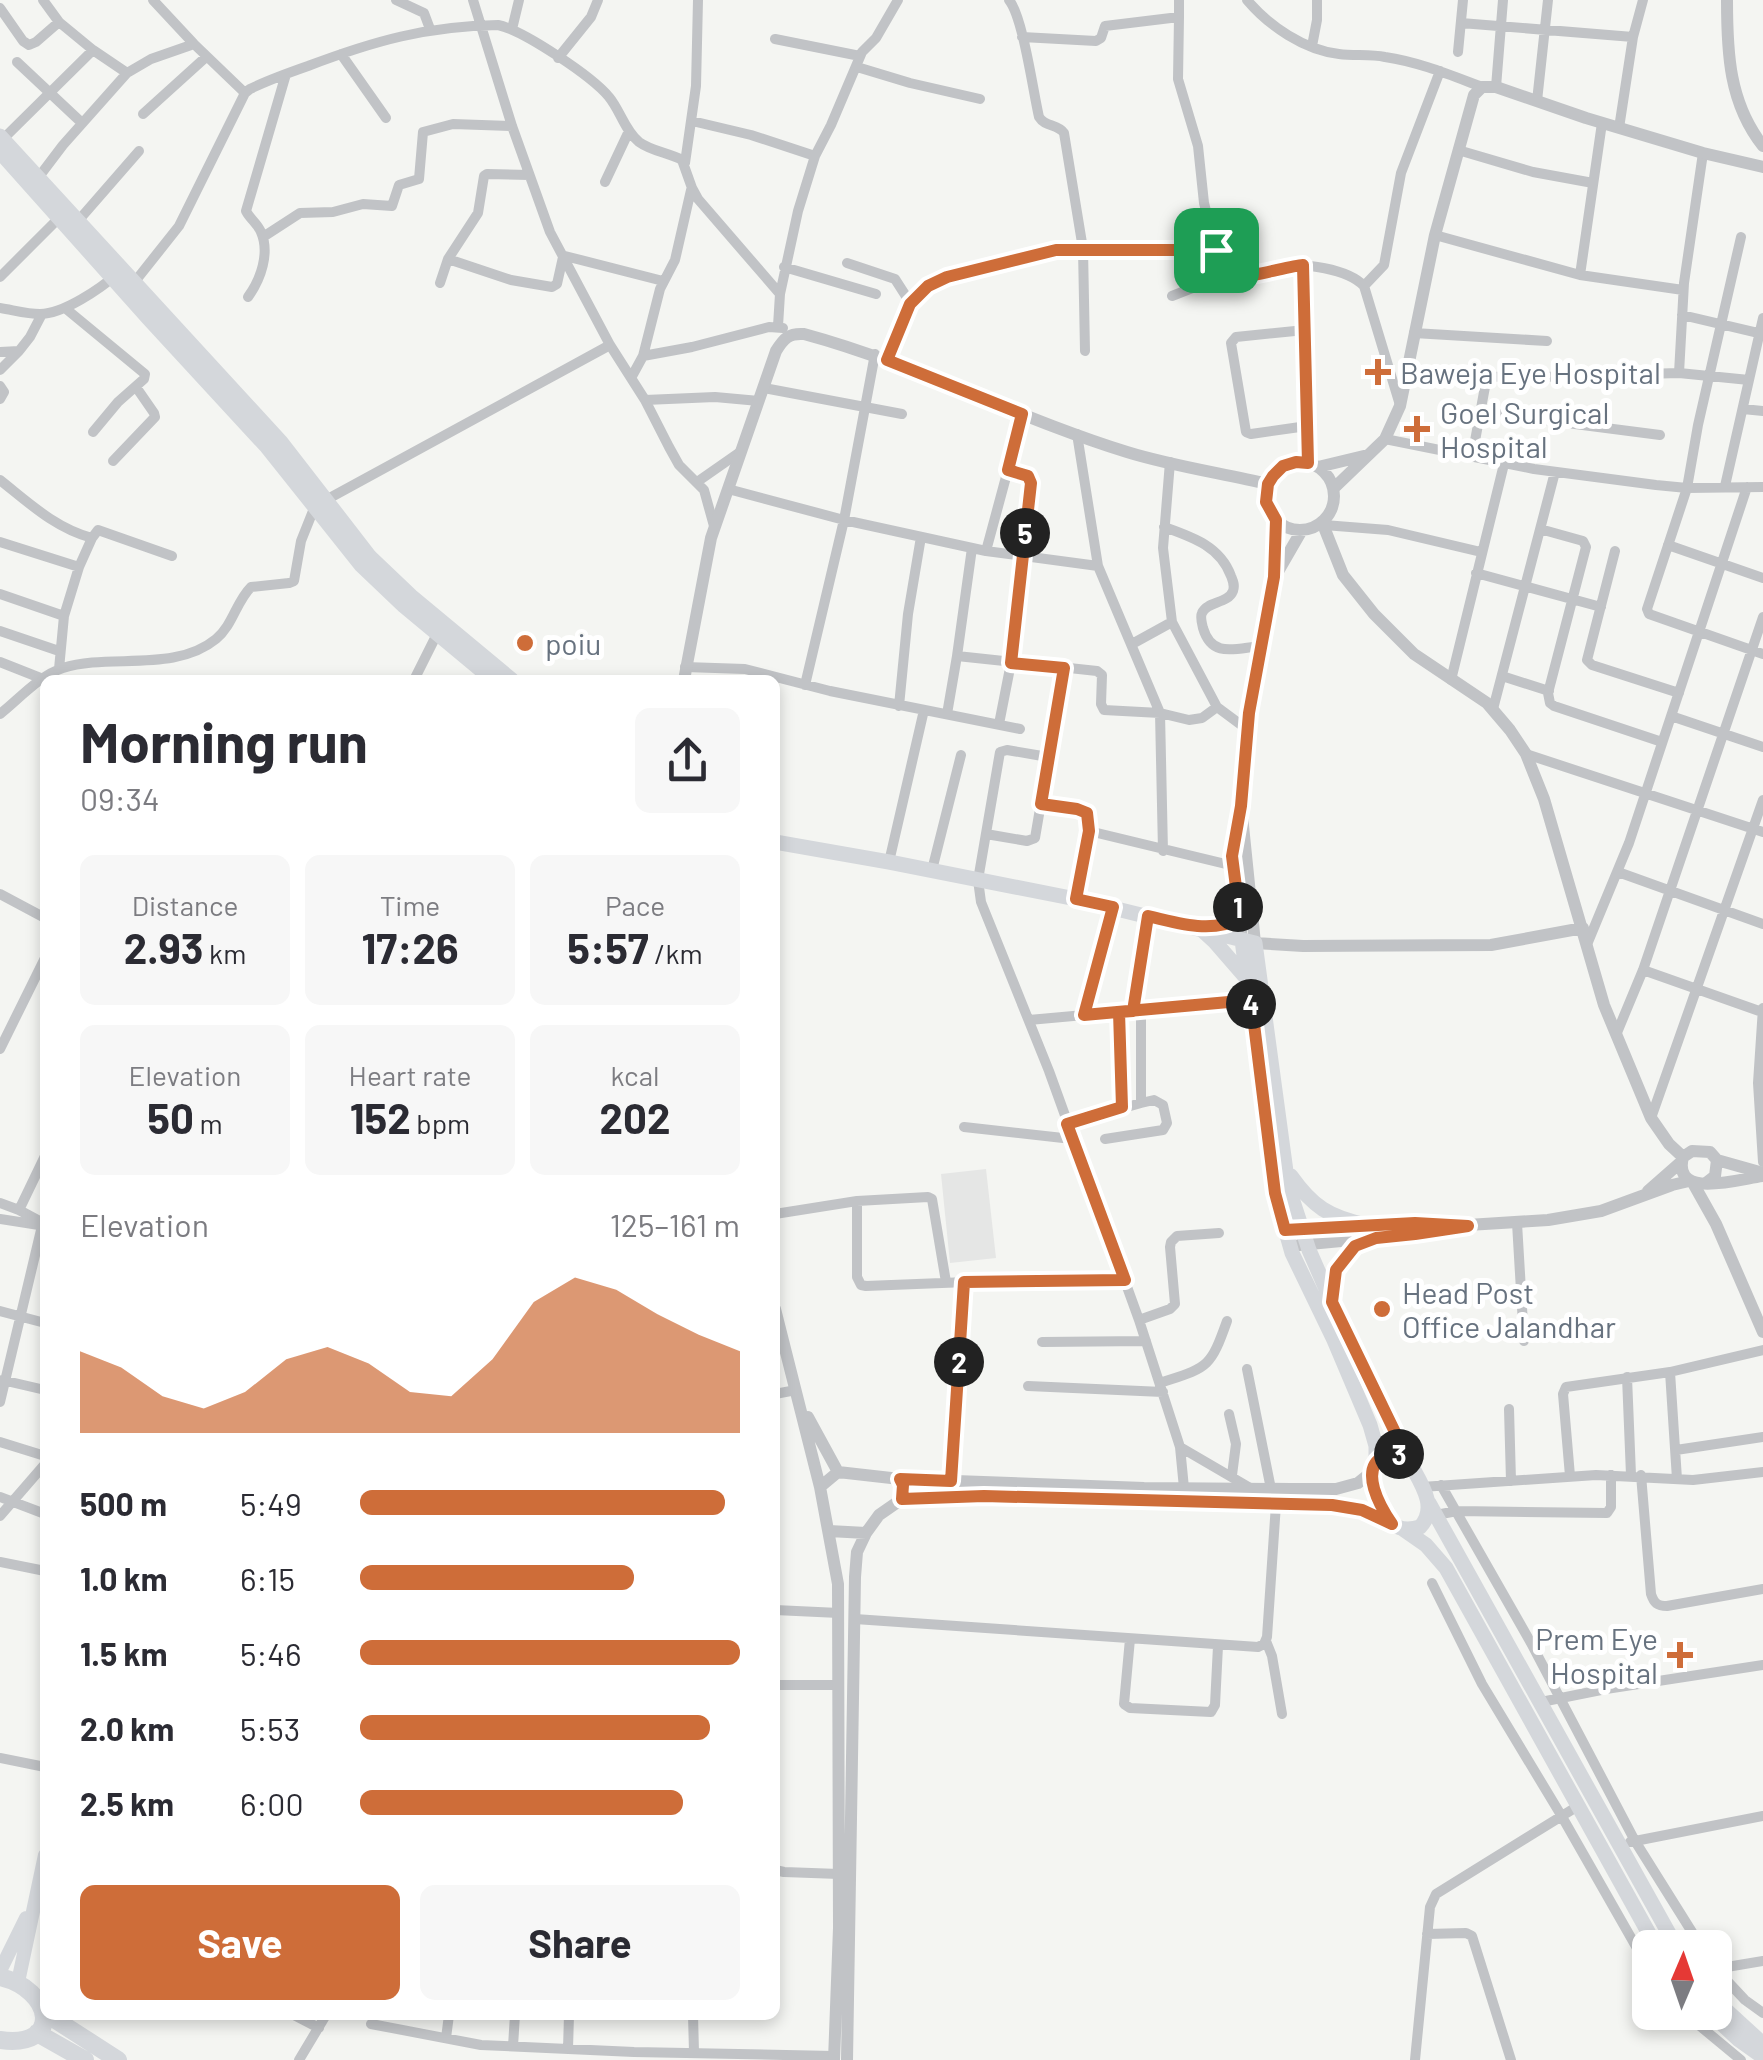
<!DOCTYPE html>
<html lang="en">
<head>
<meta charset="utf-8">
<style>
  body { margin:0; font-family:Barlow,sans-serif; background:#f7f7f7; color:#2b2b33; height:100vh; display:flex; flex-direction:column; font-size:38px; white-space:nowrap }
  * { box-sizing:border-box; margin:0 }
  p { font-size:32px; color:#7c7c81 }
  .icon { flex:none; width:55px; height:55px; fill:none; stroke:currentColor; stroke-width:2; stroke-linecap:round; stroke-linejoin:round }
  .map { position:relative; flex:1; overflow:hidden }
  .drawer { position:absolute; left:40px; top:675px; width:740px; height:1345px; display:flex; flex-direction:column; background:#fff; border-radius:15px; box-shadow:0 5px 15px #0003 }
  .drawer>* { flex:none }
  .needle { width:65px; rotate:2deg }
  .fabs { position:absolute; left:1632px; top:1930px; display:grid; gap:20px }
  .fabs a { display:grid; place-items:center; width:100px; height:100px; border-radius:15px; background:#fff; box-shadow:0 5px 15px #0003; font-size:50px }
  .pin { position:absolute; display:grid; place-items:center; width:85px; height:85px; color:#fff; margin:-42px; border-radius:20px; box-shadow:0 5px 15px #0006 }
  .km { position:absolute; width:50px; height:50px; margin:-25px; border-radius:50%; background:#222; color:#fff; font-size:28px; line-height:50px; text-align:center }
  .round { display:grid; place-items:center; flex:none; width:105px; height:105px; border-radius:15px; background:#f7f7f7 }
  .headline { display:flex; align-items:center; justify-content:space-between; height:170px; padding:0 40px }
  h1 { font-size:55px; font-weight:700; line-height:75px }
  .figures { display:grid; grid-template-columns:repeat(3,1fr); gap:15px; height:170px; padding:10px 40px }
  .figures div { display:grid; align-content:center; border-radius:15px; background:#f7f7f7; text-align:center }
  .figures b { font-size:42px; font-weight:700 }
  .figures small { font-size:28px; font-weight:400 }
  .figures p { font-size:28px }
  .chart { height:280px; padding:20px 40px }
  .chart p { display:flex; justify-content:space-between }
  .chart svg { width:100%; height:180px; margin-top:10px; fill:#ce6d39; opacity:.7 }
  .primary-button { display:flex; gap:20px; margin-top:auto; padding:20px 40px }
  .primary-button a { flex:1; height:115px; border-radius:15px; background:#ce6d39; color:#fff; font-size:40px; font-weight:700; line-height:115px; text-align:center }
  .primary-button a+a { background:#f7f7f7; color:#2b2b33 }
  ul { padding:0 40px; list-style:none; font-size:32px }
  li { display:grid; grid-template-columns:160px 120px 1fr; align-items:center; height:75px }
  li i { height:25px; border-radius:12px; background:#ce6d39 }
  .map>svg:first-child { display:block }
  .built { fill:#e5e6e5 }
  .lines { fill:none; stroke-linecap:round; stroke-linejoin:round }
  .minor { stroke:#c1c3c6; stroke-width:10 }
  .tertiary { stroke:#c1c3c6; stroke-width:12 }
  .secondary { stroke:#d4d7db; stroke-width:14 }
  .primary { stroke:#d4d7db; stroke-width:15 }
  .trunk { stroke:#d4d7db; stroke-width:18 }
  .route-casing { stroke:#fff; stroke-width:20 }
  .route { stroke:#ce6d39; stroke-width:12 }
  .poi-dot { fill:#ce6d39; stroke:#fff; stroke-width:4 }
  .labels { text-anchor:middle; dominant-baseline:central; stroke-width:10; stroke-linejoin:round; paint-order:stroke }
  .poi-label { font-size:30px; fill:#67727f; stroke:#fff; text-anchor:start }
</style>
</head>
<body>
<div class="map">
<svg width="1763" height="2060" viewBox="0 0 1763 2060">
  <rect width="100%" height="100%" fill="#f4f5f2"/>
  <path class="built" d="M986,1169L996,1258L950,1263L941,1174Z"/>
  <g class="lines">
    <path class="minor" d="M43,0L59,22L93,50
      M153,0L194,44L245,93
      M396,0L424,13L430,29
      M473,0L512,126L550,232L610,345L645,400L669,447L679,465L704,490L714,526
      M1009,0C1023,17 1033,91 1039,117C1045,127 1058,124 1064,133L1083,249L1085,351
      M1247,0C1269,26 1304,50 1339,54C1354,56 1370,54 1385,57C1419,62 1450,75 1482,87
      M0,8L23,41L29,45L36,42L59,22
      M1179,17L1178,79L1198,146L1204,203L1216,250
      M1461,23L1633,37
      M512,29L519,0
      M1022,37L1096,41L1101,38L1105,26L1179,17V0
      M775,39L860,56
      M1312,46L1317,20V0
      M1458,52L1463,0
      M341,54L386,118
      M558,58L591,17L598,0
      M17,62L82,123
      M857,67L910,83L980,99
      M1496,87L1503,0
      M1537,101L1548,0
      M143,114L206,57
      M692,121L751,135L815,156
      M1619,128L1633,37L1643,0
      M3,139L93,50L127,73
      M1458,150L1533,172L1593,183
      M685,163L696,86L698,0
      M38,178L63,145L127,73L151,59L194,44
      M605,182L629,131
      M78,221L139,151
      M1435,235L1580,275L1683,290
      M263,237L300,213L333,212L363,204L392,206L399,185L419,179L423,132L453,124L512,126
      M1741,237L1698,425L1687,488L1647,609L1649,614L1763,654
      M448,259L511,280L552,287L557,284L563,257L565,256L663,281
      M847,263L895,279L911,304
      M1303,265L1308,463
      M784,267L876,294
      M1580,275L1602,123
      M0,277L59,218
      M440,283L448,259L478,213L484,176L487,174L529,175
      M133,284L179,226L245,93L250,89C268,80 288,73 308,66C374,41 427,26 498,25C523,30 593,77 609,97C620,110 625,131 639,142C651,151 669,153 682,160L692,188L698,199L780,294L778,326
      M1364,286L1384,265L1401,173L1440,71
      M780,294L798,211L815,156L831,125L862,52L876,38L898,0
      M1172,296L1233,272C1250,281 1264,271 1280,267C1303,262 1348,269 1364,286L1400,405
      M248,297C261,279 270,253 261,232C257,223 250,219 246,211L286,74
      M0,308C13,310 27,314 40,314C63,314 100,289 117,274
      M65,308L145,374L144,379L118,402L93,432
      M1682,315L1762,334
      M1305,330L1236,337L1231,343L1246,432L1251,434L1307,426
      M1414,333L1547,341
      M0,352L19,351L30,337L42,314
      M643,356L692,347L769,327L783,328
      M887,359L911,304L933,282L1056,250L1074,248L1212,249L1218,252L1233,272
      M0,370L19,351
      M1679,373L1684,283L1703,153
      M1407,376L1540,377L1679,373L1749,380
      M631,378L643,356L660,289L675,260L691,190
      M0,386L4,392L0,399
      M764,388L902,414
      M645,400L715,397L759,401
      M1743,409L1763,411
      M1481,412L1660,435
      M1077,434L1098,566L1160,713L1163,851
      M1385,439L1534,469L1656,485L1687,488L1763,487
      M1472,457L1487,376
      M113,461L155,417L154,413L136,387
      M1170,462L1163,548L1172,622
      M0,480C29,503 55,528 92,538
      M697,482L740,452
      M1725,486L1763,318
      M728,489L844,520L986,551L1098,566
      M1324,525L1388,530L1481,552
      M1164,527C1192,537 1220,546 1231,576C1233,581 1235,585 1233,591C1228,604 1207,601 1202,613C1200,617 1202,624 1203,628C1212,659 1236,648 1261,646
      M1540,529L1583,541L1586,547L1548,693L1550,703L1554,706L1662,742
      M0,542L79,567L92,538L98,530L172,556
      M1668,545L1763,578
      M972,548L957,656L1097,671L1102,675L1101,704L1104,710L1160,713L1189,720L1202,718L1217,707L1248,730
      M986,551L1023,414
      M1615,551L1587,660L1592,665L1679,693
      M1476,573L1601,607
      M0,594L64,616
      M0,631L59,651
      M1132,644L1172,622L1217,707
      M0,662L43,679
      M685,667L745,669L830,691L1020,729
      M59,669L64,616L79,567
      M1502,676L1549,691
      M414,680L438,632
      M1451,680L1504,464
      M805,685L844,520L875,354
      M899,706L908,614L921,537
      M1493,709L1555,472
      M0,714C19,699 40,675 63,668C109,653 175,673 216,639C233,625 236,602 251,587L289,583L294,581L301,541L315,506L610,345
      M947,714L957,656
      M1671,716L1763,747
      M999,724L1011,663L1031,483L1028,476L1008,469
      M1526,754L1763,832
      M1048,757L1007,750L1000,752L978,880L981,902L1049,1071L1139,1320L1180,1447L1184,1488
      M1041,804L1085,811L1088,817L1089,831
      M986,834L1027,841L1035,838L1064,668
      M889,862L924,710
      M932,870L961,755
      M1618,872L1763,924
      M0,894L45,918
      M1076,899L1089,831L1234,866
      M1588,942L1629,843L1747,487
      M1643,970L1762,1012
      M1763,1008L1758,1083L1763,1162
      M1141,1010V1103
      M1133,1011L1148,916
      M1119,1012L1122,1107
      M1083,1015L1113,907
      M1029,1020L1251,1000
      M1616,1035L1643,970L1763,617
      M0,1049L45,958
      M1651,1118L1763,800
      M1067,1124L1141,1103L1154,1100L1163,1105L1167,1123L1163,1130L1105,1139
      M964,1127L1072,1139
      M857,1201V1277L861,1285L866,1286L1045,1279L1125,1280
      M0,1203L19,1210L45,1224
      M19,1210L45,1156
      M775,1214L857,1201L928,1197L932,1199L946,1282
      M0,1219L39,1225
      M1517,1223L1524,1341
      M0,1311L45,1323
      M1139,1320L1170,1309L1175,1304L1170,1247L1171,1242L1177,1236L1219,1233
      M1042,1342L1146,1341
      M1247,1369L1271,1489
      M1670,1372L1677,1479
      M1627,1377L1631,1475
      M2,1380L45,1390
      M1160,1383C1208,1367 1210,1369 1227,1321
      M1028,1386L1163,1392
      M775,1394L796,1390
      M0,1402L42,1226
      M1509,1409L1511,1481
      M1229,1414L1236,1444L1232,1475
      M0,1442L45,1456
      M1180,1447L1252,1489
      M1676,1450L1763,1437
      M1641,1475L1651,1594C1654,1603 1657,1606 1667,1606L1763,1589
      M1570,1476L1563,1394L1566,1387L1670,1372L1763,1350
      M951,1481L964,1281
      M1441,1485L1531,1643L1635,1841L1702,1948
      M1422,1487L1596,1475L1693,1480L1763,1472
      M0,1497L45,1514
      M1436,1515L1457,1511L1607,1513L1611,1507V1475
      M0,1516L45,1464
      M0,1562L45,1571
      M1432,1583L1482,1684L1561,1815L1650,1971
      M775,1610L839,1613
      M855,1619L1258,1647L1264,1644L1267,1637L1276,1504
      M1130,1639L1124,1704L1130,1708L1211,1712L1215,1705L1218,1646
      M1266,1641L1272,1656L1282,1714
      M775,1685H839
      M1541,1702L1606,1689L1763,1665
      M0,1758L45,1767
      M1630,1842L1763,1816
      M775,1870L784,1872L839,1874
      M1427,1934L1466,1933L1472,1936L1511,2060
      M1715,1968L1745,2000L1763,2013
      M1715,1969L1763,1961
      M1683,2012L1741,2060
      M294,2015L319,2028
      M693,2015L694,2052
      M371,2024L481,2045L634,2052L834,2056
      M446,2038L449,2015
      M513,2046L515,2015
      M568,2049L569,2015
      M299,2060L326,2015
      M1415,2060L1430,1907L1436,1894L1578,1806"/>
    <path class="tertiary" d="M1727,0C1727,53 1729,103 1763,146
      M1266 496a34 34 0 1 1 68 0a34 34 0 1 1-68 0Z
      M1318,467L1368,455
      M1334,488L1385,439L1400,406L1435,235L1474,95L1482,87H1496L1586,118L1703,153L1763,167
      M1322,522L1343,575L1374,614L1414,654L1487,703L1510,730L1526,754L1544,799L1604,1005L1651,1118L1669,1144L1683,1157
      M1276,575L1302,530
      M684,680L711,538L776,351C784,338 789,333 804,334C915,364 1017,418 1127,452C1172,466 1221,473 1268,484
      M1241,806L1255,943L1303,946L1491,945L1583,928
      M1242,940L1232,857L1241,806L1249,713L1274,577L1276,520
      M1717,1160L1763,1173
      M1693,1183L1716,1224L1763,1332
      M1706,1183L1715,1176L1717,1160L1710,1152L1692,1151L1683,1157C1672,1200 1739,1179 1763,1176
      M1648,1191L1681,1162
      M1293,1229L1415,1223L1443,1224
      M1299,1245L1415,1234L1468,1225L1548,1220L1601,1211L1672,1185L1689,1181
      M775,1309L820,1487
      M808,1417L838,1472
      M900,1479L1144,1488L1290,1489H1336L1358,1483L1373,1471
      M902,1499L983,1496L1332,1505L1362,1511L1390,1523
      M829,1531L866,1533L879,1515L902,1499L903,1485L900,1479L838,1472L820,1487L838,1584L839,1928L834,2060
      M847,2060L855,1577L857,1552L866,1533"/>
    <path class="secondary" d="M0,1971L26,1918
      M18,1982L45,1855"/>
    <path class="primary" d="M0,136L281,442L370,557L411,596L512,680
      M0,152L149,319L267,447L361,565L404,606L493,680
      M775,842L889,862L1076,899L1255,943L1288,1186L1309,1250L1337,1314L1408,1459
      M1207,925H1225L1240,918
      M1203,931L1215,942L1248,980
      M1242,940L1275,1193L1292,1253L1334,1340L1370,1425L1376,1446V1463
      M1291,1176C1313,1207 1329,1217 1366,1225
      M1332,1298C1334,1264 1344,1249 1376,1238
      M1390,1454L1403,1455L1408,1459C1418,1480 1440,1506 1420,1527C1410,1530 1398,1530 1390,1522C1378,1511 1366,1477 1377,1463C1380,1457 1384,1456 1390,1454Z
      M1429,1503L1677,1948
      M1403,1529L1426,1545L1446,1568L1657,1948
      M1715,2000L1763,2044
      M1709,2012L1739,2040L1763,2057"/>
    <path class="trunk" d="M0,1977C53,1989 64,2049 0,2040
      M48,2015L118,2060
      M37,2033L85,2060"/>
  </g>
  <g class="lines">
    <defs>
      <path id="route" d="M1216,250C1223,257 1229,271 1238,275C1247,279 1288,266 1303,265L1308,463L1296,462L1283,466L1273,476L1268,484L1266,502L1276,520L1274,577L1249,713L1241,806L1232,856L1240,918C1213,934 1176,923 1148,916L1133,1011L1119,1012L1122,1107L1067,1124L1125,1280L964,1282L951,1481L900,1479L903,1485L902,1499L984,1496L1332,1505L1362,1510L1392,1524C1381,1508 1358,1469 1384,1456C1393,1452 1400,1454 1408,1459L1332,1302L1336,1270L1355,1246L1376,1238L1415,1234L1468,1226L1415,1223L1285,1230L1275,1193L1251,1000L1084,1015L1113,907L1076,899L1089,831L1087,813L1077,809L1041,804L1064,668L1011,663L1031,483L1028,476L1008,470L1022,414L887,360L910,304L928,286L947,277L1056,250H1216"/>
    </defs>
    <use href="#route" class="route-casing"/>
    <use href="#route" class="route"/>
  </g>
  <g class="poi-dot">
    <path d="M1373 357h10v10h10v10h-10v10h-10v-10h-10v-10h10z"/>
    <path d="M1412 414h10v10h10v10h-10v10h-10v-10h-10v-10h10z"/>
    <circle cx="525" cy="643" r="10"/>
    <circle cx="1382" cy="1309" r="10"/>
    <path d="M1675 1640h10v10h10v10h-10v10h-10v-10h-10v-10h10z"/>
  </g>
  <g class="labels">
    <g class="poi-label">
      <text x="1400" y="372">Baweja Eye Hospital</text>
      <text x="1440" y="412">Goel Surgical<tspan x="1440" dy="34">Hospital</tspan></text>
      <text x="545" y="643">poiu</text>
      <text x="1402" y="1292">Head Post<tspan x="1402" dy="34">Office Jalandhar</tspan></text>
      <text x="1658" y="1638" text-anchor="end">Prem Eye<tspan x="1658" dy="34">Hospital</tspan></text>
    </g>
  </g>
</svg>
<div class="fabs">
<a><svg class="needle" viewBox="-14 -14 28 28"><path d="M0-13l5 13h-10z" fill="#e53935"/><path d="M0 13l5-13h-10z" fill="#7c7c81"/></svg></a>
</div>
<div class="pin" style="left:1216px;top:250px;background:#1e9e55"><svg class="icon" aria-label="arrive" viewBox="0 0 24 24"><path d="M6 21V4h12l-3 4 3 4H6"/></svg></div>
<b class="km" style="left:1238px;top:907px">1</b>
<b class="km" style="left:959px;top:1362px">2</b>
<b class="km" style="left:1399px;top:1454px">3</b>
<b class="km" style="left:1251px;top:1004px">4</b>
<b class="km" style="left:1025px;top:533px">5</b>
<section class="drawer">
<div class="headline"><div><h1>Morning run</h1><p>09:34</p></div><a class="round"><svg class="icon" aria-label="share" viewBox="0 0 24 24"><path d="M12 15V3M7 8l5-5 5 5M5 13v7h14v-7"/></svg></a></div>
<div class="figures">
<div><p>Distance</p><b>2.93<small> km</small></b></div>
<div><p>Time</p><b>17:26</b></div>
<div><p>Pace</p><b>5:57<small> /km</small></b></div>
</div>
<div class="figures">
<div><p>Elevation</p><b>50<small> m</small></b></div>
<div><p>Heart rate</p><b>152<small> bpm</small></b></div>
<div><p>kcal</p><b>202</b></div>
</div>
<div class="chart"><p><span>Elevation</span>125–161 m</p>
<svg viewBox="0 0 160 44" preserveAspectRatio="none"><path d="M0 44V24L10 28L20 35L30 38L40 34L50 26L60 23L70 27L80 34L90 35L100 26L110 12L120 6L130 9L140 15L150 20L160 24V44z"/></svg>
</div>
<ul>
<li><b>500 m</b>5:49<i style="width:96%"></i></li>
<li><b>1.0 km</b>6:15<i style="width:72%"></i></li>
<li><b>1.5 km</b>5:46<i style="width:100%"></i></li>
<li><b>2.0 km</b>5:53<i style="width:92%"></i></li>
<li><b>2.5 km</b>6:00<i style="width:85%"></i></li>
</ul>
<div class="primary-button"><a>Save</a><a>Share</a></div>
</section>
</div>
</body>
</html>
